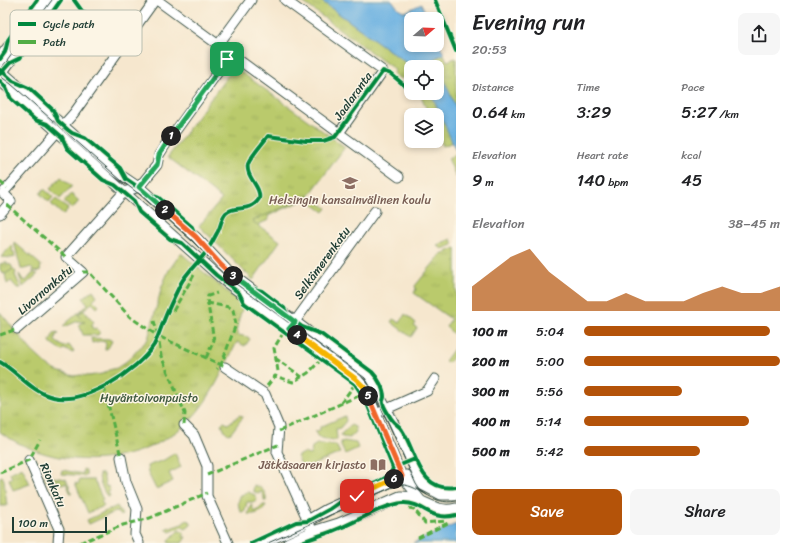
<!DOCTYPE html>
<html lang="en">
<head>
<meta charset="utf-8">
<style>
  body { margin:0; font-family:Sriracha,sans-serif; background:#f6f6f6; color:#202124; height:100vh; display:flex; flex-direction:column; font-size:15px; white-space:nowrap }
  * { box-sizing:border-box; margin:0 }
  p { font-size:13px; color:#757577 }
  .icon { flex:none; width:22px; height:22px; fill:none; stroke:currentColor; stroke-width:2; stroke-linecap:round; stroke-linejoin:round }
  .map { position:relative; flex:1; overflow:hidden }
  .sheet { display:flex; flex-direction:column; background:#fff; width:340px }
  .sheet>* { flex:none }
  .needle { width:26px; rotate:71deg }
  .buttons { position:absolute; left:404px; top:12px; display:grid; gap:8px }
  .buttons a { display:grid; place-items:center; width:40px; height:40px; border-radius:8px; background:#fff; box-shadow:0 2px 6px #0003; font-size:20px }
  .scale { position:absolute; left:12px; bottom:10px; width:95px; box-sizing:border-box; padding-left:4px; border:2px solid #1f3d34; border-top:0; font-size:11px; line-height:14px; white-space:nowrap; color:#1f3d34; -webkit-text-stroke:3px #fcf5e5; paint-order:stroke }
  .pin { position:absolute; display:grid; place-items:center; width:34px; height:34px; color:#fff; margin:-17px; border-radius:8px; box-shadow:0 2px 6px #0006 }
  .km { position:absolute; width:20px; height:20px; margin:-10px; border-radius:50%; background:#222; color:#fff; font-size:11px; line-height:20px; text-align:center }
  .round { display:grid; place-items:center; flex:none; width:42px; height:42px; border-radius:8px; background:#f6f6f6 }
  .head { display:flex; align-items:center; justify-content:space-between; height:68px; padding:0 16px }
  h1 { font-size:22px; font-weight:600; line-height:30px }
  .metrics { display:grid; grid-template-columns:repeat(3,1fr); gap:6px; height:68px; padding:4px 16px }
  .metrics div { display:grid; align-content:center }
  .metrics b { font-size:17px; font-weight:600 }
  .metrics small { font-size:11px; font-weight:400 }
  .metrics p { font-size:11px }
  .chart { height:112px; padding:8px 16px }
  .chart p { display:flex; justify-content:space-between }
  .chart svg { width:100%; height:72px; margin-top:4px; fill:#b45309; opacity:.7 }
  .primary-button { display:flex; gap:8px; margin-top:auto; padding:8px 16px }
  .primary-button a { flex:1; height:46px; border-radius:8px; background:#b45309; color:#fff; font-size:16px; font-weight:600; line-height:46px; text-align:center }
  .primary-button a+a { background:#f6f6f6; color:#202124 }
  ul { padding:0 16px; list-style:none; font-size:13px }
  li { display:grid; grid-template-columns:64px 48px 1fr; align-items:center; height:30px }
  li i { height:10px; border-radius:5px; background:#b45309 }
  main { display:flex; flex:1; min-height:0 }
  .map>svg:first-child { display:block }
  .grass { fill:#baca6c; stroke:#6c8450 }
  .park { fill:url(#park-tufts); stroke:#6c8450 }
  .water { fill:#6bb1e1; stroke:#45778a }
  .lines { fill:none; stroke-linecap:round; stroke-linejoin:round }
  .minor-casing { stroke:#3f564b; stroke-width:11 }
  .major-casing { stroke:#3f564b; stroke-width:13 }
  .minor { stroke:#fff; stroke-width:9 }
  .major { stroke:#fff; stroke-width:11 }
  .tram { stroke:#1f3d34; stroke-width:1 }
  .quiet { stroke:#52ad45; stroke-width:3; stroke-dasharray:6 3; stroke-linecap:butt }
  .cycleway-casing { stroke:#fcf5e5; stroke-width:6 }
  .cycleway { stroke:#00873e; stroke-width:4 }
  .split-1-casing { stroke:#fff; stroke-width:8 }
  .split-2-casing { stroke:#fff; stroke-width:8 }
  .split-3-casing { stroke:#fff; stroke-width:8 }
  .split-4-casing { stroke:#fff; stroke-width:8 }
  .split-5-casing { stroke:#fff; stroke-width:8 }
  .split-6-casing { stroke:#fff; stroke-width:8 }
  .split-7-casing { stroke:#fff; stroke-width:8 }
  .split-1 { stroke:#22a559; stroke-width:5 }
  .split-2 { stroke:#22a559; stroke-width:5 }
  .split-3 { stroke:#f0652b; stroke-width:5 }
  .split-4 { stroke:#22a559; stroke-width:5 }
  .split-5 { stroke:#f5b400; stroke-width:5 }
  .split-6 { stroke:#f0652b; stroke-width:5 }
  .split-7 { stroke:#f5b400; stroke-width:5 }
  .labels { text-anchor:middle; dominant-baseline:central; stroke-width:3; stroke-linejoin:round; paint-order:stroke }
  .street-label { font-size:12px; fill:#1f3d34; stroke:#fcf5e5 }
  .education-label { font-size:12px; fill:#785e54; stroke:#fcf5e5 }
  .park-label { font-size:12px; fill:#3e593f; stroke:#fcf5e5 }
  .key { fill:#fcf5e5; stroke:#babeb0; stroke-width:1 }
  .key-label { font-size:11px; fill:#1f3d34 }
</style>
</head>
<body>
<main>
<div class="map">
<svg width="456" height="543" viewBox="0 0 456 543">
  <defs>
    <pattern id="park-tufts" width="24" height="20" patternUnits="userSpaceOnUse"><rect width="24" height="20" fill="#baca6c"/><path d="M3 7l-1-3M5 7V3M7 7l1-3M15 17l-1-3M17 17v-4M19 17l1-3" fill="none" stroke="#9fae5e"/></pattern>
  </defs>
  <rect width="100%" height="100%" fill="#fcf5e5"/>
  <filter id="ink" filterUnits="userSpaceOnUse"><feTurbulence type="fractalNoise" baseFrequency=".025" numOctaves="2"/><feDisplacementMap in="SourceGraphic" scale="8" xChannelSelector="R" yChannelSelector="G"/><feConvolveMatrix kernelMatrix="1 2 1 2 8 2 1 2 1" color-interpolation-filters="sRGB"/></filter>
  <filter id="wash" filterUnits="userSpaceOnUse"><feTurbulence type="fractalNoise" baseFrequency=".012" numOctaves="4" result="noise"/><feDisplacementMap in="SourceGraphic" scale="16" xChannelSelector="R" yChannelSelector="G"/><feGaussianBlur stdDeviation="0.9" result="paint"/><feColorMatrix in="noise" values="0 0 0 0 0 0 0 0 0 0 0 0 0 0 0 0 0 1.4 0 .05"/><feComposite in="paint" operator="in"/></filter>
  <g filter="url(#wash)">
    <rect width="100%" height="100%" fill="#f6e7ce"/>
    <path class="grass" d="M61,177L72,186L60,199L50,189Z
      M44,189L53,197L49,202L40,194Z
      M307,195L327,208L324,212L306,199L268,216L269,220L257,225L273,236L242,217L302,200Z
      M56,199L68,209L63,215L51,204Z
      M451,239L453,245L442,249L437,245Z
      M14,242L41,265L40,271L33,272V269L31,267L24,269H21Z
      M12,245L13,248L12,249L13,252H14L15,257L12,258L1,257Z
      M13,269L16,272L15,275L21,288H17L11,281L7,284L5,274Z
      M33,273L38,274L23,287L20,278L19,274L23,280L26,281Z
      M93,290L97,296L93,300L99,306L97,308L92,303L78,314L85,323L78,321L64,327L63,326L88,304L83,298Z
      M405,314L416,323L414,326L417,328L411,337L391,322L393,319L400,323Z
      M57,332L59,334L56,335L55,341L64,347L69,345L74,352L73,353L64,349L62,351L51,343L50,341L54,333Z
      M91,338L109,339L112,341L108,348L106,349H105L106,344L105,342L100,341L92,343Z
      M456,346C456,353 454,358 448,363L445,361Z
      M345,416L346,421L340,428L336,429L337,438L336,440L332,441L318,437L315,432L320,430V427Z
      M344,441L356,443L358,448L345,454L341,446V442Z
      M317,444L336,445L340,453L303,469L297,456L304,453L309,455L311,454L312,447Z
      M175,453L181,467L169,473L173,481L156,489L148,473L147,466L164,460Z
      M83,469L86,470V476L61,474L62,470L83,474Z
      M99,474H103L106,487L108,486L110,491L108,492L110,496L107,497L100,483Z
      M44,476L66,479L72,493L71,494L66,483L61,484L59,480L47,482Z
      M79,480H94L103,500L101,501L104,506L88,513L75,483L79,484Z
      M254,485C262,487 267,493 266,501H264V497L261,491L259,494L253,491Z
      M248,492L255,495L257,500L255,502H247L245,511L241,512C236,504 238,494 248,492Z
      M251,504L254,511L258,510L263,505H266C262,512 256,515 248,514Z
      M117,506L122,515L120,516L117,511L89,524L87,520Z
      M187,520L191,522V525L186,529L182,527L170,532L166,529L169,527L170,528L182,524Z
      M178,531H181L184,533L183,537H186L182,543H169V540Z"/>
    <path class="park" d="M300,0H320L412,67H411V75L400,79L393,73L395,70Z
      M444,54L447,61L456,58V141L443,146L437,133V115H429L420,93H437V67H415Z
      M234,67L345,147L309,196L252,221L280,241L253,280L199,226L222,199L168,157Z
      M456,154V177L448,158Z
      M71,194L79,201L72,209L64,202Z
      M456,248V336L446,327L451,319L414,293L416,289L415,286L441,254Z
      M181,253L244,306C239,314 239,323 236,331H238V335L248,337L250,339L245,346L237,342C223,369 212,398 190,420C140,469 56,472 0,432V312L32,351L48,366L57,371L74,376L81,375L88,376L102,374L109,370L117,368L128,360L148,339L162,286L169,270Z
      M6,262L7,264L11,265L13,269L5,274L0,271V264Z
      M84,310L94,322L92,324V327L93,329L96,328L100,332L98,335H83L79,324L85,322L78,315Z
      M240,415L243,417L231,433L228,434L225,431L221,424L224,422L228,424Z
      M351,425L355,427L356,432L350,438L342,437L341,434Z
      M22,467L30,484L13,490L9,479L12,478L10,473Z
      M2,476L4,480L7,506H1L0,504V477Z"/>
    <path class="water" d="M320,0H392L398,8L405,12L421,4L422,5L428,19H411V45H437V40L444,54L435,58L456,108V151L431,93H437V67H420L419,65L412,67Z
      M456,524V543H413Z"/>
  </g>
  <g filter="url(#ink)">
    <g class="lines">
      <defs>
        <path id="minor" d="M157,0L399,177
          M285,0L383,71L339,133
          M218,45L251,0
          M0,70L3,72L115,171L143,190L196,237L230,273L370,377L393,421L417,474L423,485
          M0,81L224,281L357,379L364,387L370,399L402,476L422,502
          M0,214L11,201L3,193L74,113L155,0
          M291,327L375,211
          M17,329L83,272L66,257L124,192L139,187L157,165L159,155L164,147L231,54
          M225,367L265,394L279,427L277,452L313,532
          M382,411L427,391L435,379
          M184,425L194,435L207,466V496L228,543
          M121,457L126,482L137,509L135,534L139,543
          M29,460L59,529L58,543"/>
        <path id="major" d="M0,59L43,0
          M0,74L55,0
          M261,543L301,525L327,510L402,476H407L441,494H456
          M289,543L313,532L339,524L400,497C422,496 433,515 456,509"/>
      </defs>
      <use href="#minor" class="minor-casing"/>
      <use href="#major" class="major-casing"/>
      <use href="#minor" class="minor"/>
      <use href="#major" class="major"/>
      <path class="tram" d="M0,69L7,61L52,0
        M0,76L11,84L122,181L139,194L192,241L230,279L365,378L375,394L416,484L420,490L427,495
        M268,543L397,485C419,482 431,507 456,501"/>
      <path class="quiet" d="M0,182L7,188
        M7,205L66,257
        M83,272H89L130,317L158,336L161,356L185,413L184,425
        M207,303L229,307L233,310L236,324L221,365L217,369
        M173,311L194,275
        M154,321L158,336L224,366
        M0,335L17,329
        M206,358L214,340L207,299L208,296L217,293
        M275,358L302,377
        M278,371L274,348L282,335
        M267,386L275,376L293,382L308,373L319,362
        M104,387L121,457
        M341,403L355,384
        M279,431L365,393
        M0,473L29,460L40,440
        M207,475L278,445
        M409,508L414,509L425,523L446,521
        M418,538L450,522
        M80,543L123,525L150,518L207,493"/>
      <defs>
        <path id="cycleway" d="M74,0L82,11L97,17L105,25L127,39
          M435,0L456,51
          M0,59L5,52L8,40L37,0
          M0,70L3,72L13,81L29,88L53,110L58,121L68,130L72,133L85,138L120,168L126,179L148,194L159,198L192,227L196,237L230,273L250,288L262,291L284,308L288,316L295,322L302,327L321,334L372,372C378,378 384,389 384,397C384,398 382,402 383,403C383,406 391,419 393,421C396,425 400,426 402,430C417,453 419,493 456,487
          M0,74L10,63L20,58L61,0
          M0,81L6,88L11,99L35,120L47,124L62,137L67,148L103,180L115,185L134,201L139,212L170,239L182,243L216,275L239,293L244,303L355,384L366,401L393,468
          M0,362C18,372 31,392 53,397C85,405 137,371 154,345C158,337 161,328 164,320C169,307 175,295 181,283C187,272 198,263 206,252C210,246 214,239 217,233C221,227 221,218 226,213C235,204 249,214 259,199C262,187 245,177 248,164C251,156 263,143 268,136L306,141H323L335,137L383,71L391,74L404,85L411,82
          M251,543L296,522L308,521L330,509L350,495L380,481L390,475L393,468L415,459
          M300,543C313,537 327,534 340,528C358,521 385,504 403,503C424,502 430,522 456,515"/>
      </defs>
      <use href="#cycleway" class="cycleway-casing"/>
      <use href="#cycleway" class="cycleway"/>
    </g>
  </g>
  <g class="lines" filter="url(#ink)">
    <defs>
      <path id="split-1" d="M171,136L227,59"/>
      <path id="split-2" d="M165,210L139,187L157,165L159,155L171,136"/>
      <path id="split-3" d="M165,210L196,237L220,264L233,276"/>
      <path id="split-4" d="M233,276L295,322L289,329L297,335"/>
      <path id="split-5" d="M297,335L356,379L364,387L368,396"/>
      <path id="split-6" d="M368,396L402,476L394,479"/>
      <path id="split-7" d="M357,496L394,479"/>
    </defs>
    <use href="#split-1" class="split-1-casing"/>
    <use href="#split-2" class="split-2-casing"/>
    <use href="#split-3" class="split-3-casing"/>
    <use href="#split-4" class="split-4-casing"/>
    <use href="#split-5" class="split-5-casing"/>
    <use href="#split-6" class="split-6-casing"/>
    <use href="#split-7" class="split-7-casing"/>
    <use href="#split-1" class="split-1"/>
    <use href="#split-2" class="split-2"/>
    <use href="#split-3" class="split-3"/>
    <use href="#split-4" class="split-4"/>
    <use href="#split-5" class="split-5"/>
    <use href="#split-6" class="split-6"/>
    <use href="#split-7" class="split-7"/>
  </g>
  <defs>
    <symbol id="school-bare" viewBox="-9 -9 18 18"><path d="M0-5L7-2L0 1L-7-2ZM-4 1L0 2.5L4 1V4Q0 6-4 4Z" fill="#8d6e63" stroke="#fcf5e5" stroke-width="2.5" paint-order="stroke"/></symbol>
    <symbol id="library-bare" viewBox="-9 -9 18 18"><path d="M-6-4Q-3-5.5-.7-3.5V5Q-3 3-6 4ZM6-4Q3-5.5 .7-3.5V5Q3 3 6 4Z" fill="#8d6e63" stroke="#fcf5e5" stroke-width="2.5" paint-order="stroke"/></symbol>
  </defs>
  <g fill-rule="evenodd">
    <use href="#school-bare" x="339" y="172" width="22" height="22"/>
    <use href="#library-bare" x="367" y="454" width="22" height="22"/>
  </g>
  <g class="labels">
    <g class="street-label">
      <text transform="translate(353 96) rotate(-54)">Jaalaranta</text>
      <text transform="translate(322 263) rotate(-54)">Selkämerenkatu</text>
      <text transform="translate(45 290) rotate(-41)">Livornonkatu</text>
      <text transform="translate(53 485) rotate(66)">Rionkatu</text>
    </g>
    <g class="education-label">
      <text x="350" y="200">Helsingin kansainvälinen koulu</text>
      <text x="366" y="465" text-anchor="end">Jätkäsaaren kirjasto</text>
    </g>
    <g class="park-label">
      <text x="149" y="398">Hyväntoivonpuisto</text>
    </g>
  </g>
  <rect x="10" y="10" width="132" height="46" rx="6" class="key"/>
  <rect x="18" y="22" width="18" height="4" fill="#00873e"/>
  <rect x="18" y="40" width="18" height="4" fill="#52ad45"/>
  <g class="key-label">
    <text x="43" y="28">Cycle path</text>
    <text x="43" y="46">Path</text>
  </g>
</svg>
<div class="buttons">
<a><svg class="needle" viewBox="-14 -14 28 28"><path d="M0-13l5 13h-10z" fill="#e53935"/><path d="M0 13l5-13h-10z" fill="#757577"/></svg></a>
<a><svg class="icon" aria-label="locate" viewBox="0 0 24 24"><circle cx="12" cy="12" r="6"/><path d="M12 2v4M12 18v4M2 12h4M18 12h4"/></svg></a>
<a><svg class="icon" aria-label="layers" viewBox="0 0 24 24"><path d="M12 4l9 5-9 5-9-5zM3 14l9 5 9-5"/></svg></a>
</div>
<div class="scale">100 m</div>
<div class="pin" style="left:227px;top:59px;background:#1e9e55"><svg class="icon" aria-label="arrive" viewBox="0 0 24 24"><path d="M6 21V4h12l-3 4 3 4H6"/></svg></div>
<div class="pin" style="left:357px;top:496px;background:#d93025"><svg class="icon" aria-label="check" viewBox="0 0 24 24"><path d="M5 12l5 5 9-10"/></svg></div>
<b class="km" style="left:171px;top:136px">1</b>
<b class="km" style="left:165px;top:210px">2</b>
<b class="km" style="left:233px;top:276px">3</b>
<b class="km" style="left:297px;top:335px">4</b>
<b class="km" style="left:368px;top:396px">5</b>
<b class="km" style="left:394px;top:479px">6</b>
</div>
<section class="sheet">
<div class="head"><div><h1>Evening run</h1><p>20:53</p></div><a class="round"><svg class="icon" aria-label="share" viewBox="0 0 24 24"><path d="M12 15V3M7 8l5-5 5 5M5 13v7h14v-7"/></svg></a></div>
<div class="metrics">
<div><p>Distance</p><b>0.64<small> km</small></b></div>
<div><p>Time</p><b>3:29</b></div>
<div><p>Pace</p><b>5:27<small> /km</small></b></div>
</div>
<div class="metrics">
<div><p>Elevation</p><b>9<small> m</small></b></div>
<div><p>Heart rate</p><b>140<small> bpm</small></b></div>
<div><p>kcal</p><b>45</b></div>
</div>
<div class="chart"><p><span>Elevation</span>38–45 m</p>
<svg viewBox="0 0 160 44" preserveAspectRatio="none"><path d="M0 44V29L10 20L20 11L30 6L40 20L50 29L60 38L70 38L80 33L90 38L100 38L110 38L120 33L130 29L140 33L150 33L160 29V44z"/></svg>
</div>
<ul>
<li><b>100 m</b>5:04<i style="width:95%"></i></li>
<li><b>200 m</b>5:00<i style="width:100%"></i></li>
<li><b>300 m</b>5:56<i style="width:50%"></i></li>
<li><b>400 m</b>5:14<i style="width:84%"></i></li>
<li><b>500 m</b>5:42<i style="width:59%"></i></li>
</ul>
<div class="primary-button"><a>Save</a><a>Share</a></div>
</section>
</main>
</body>
</html>
